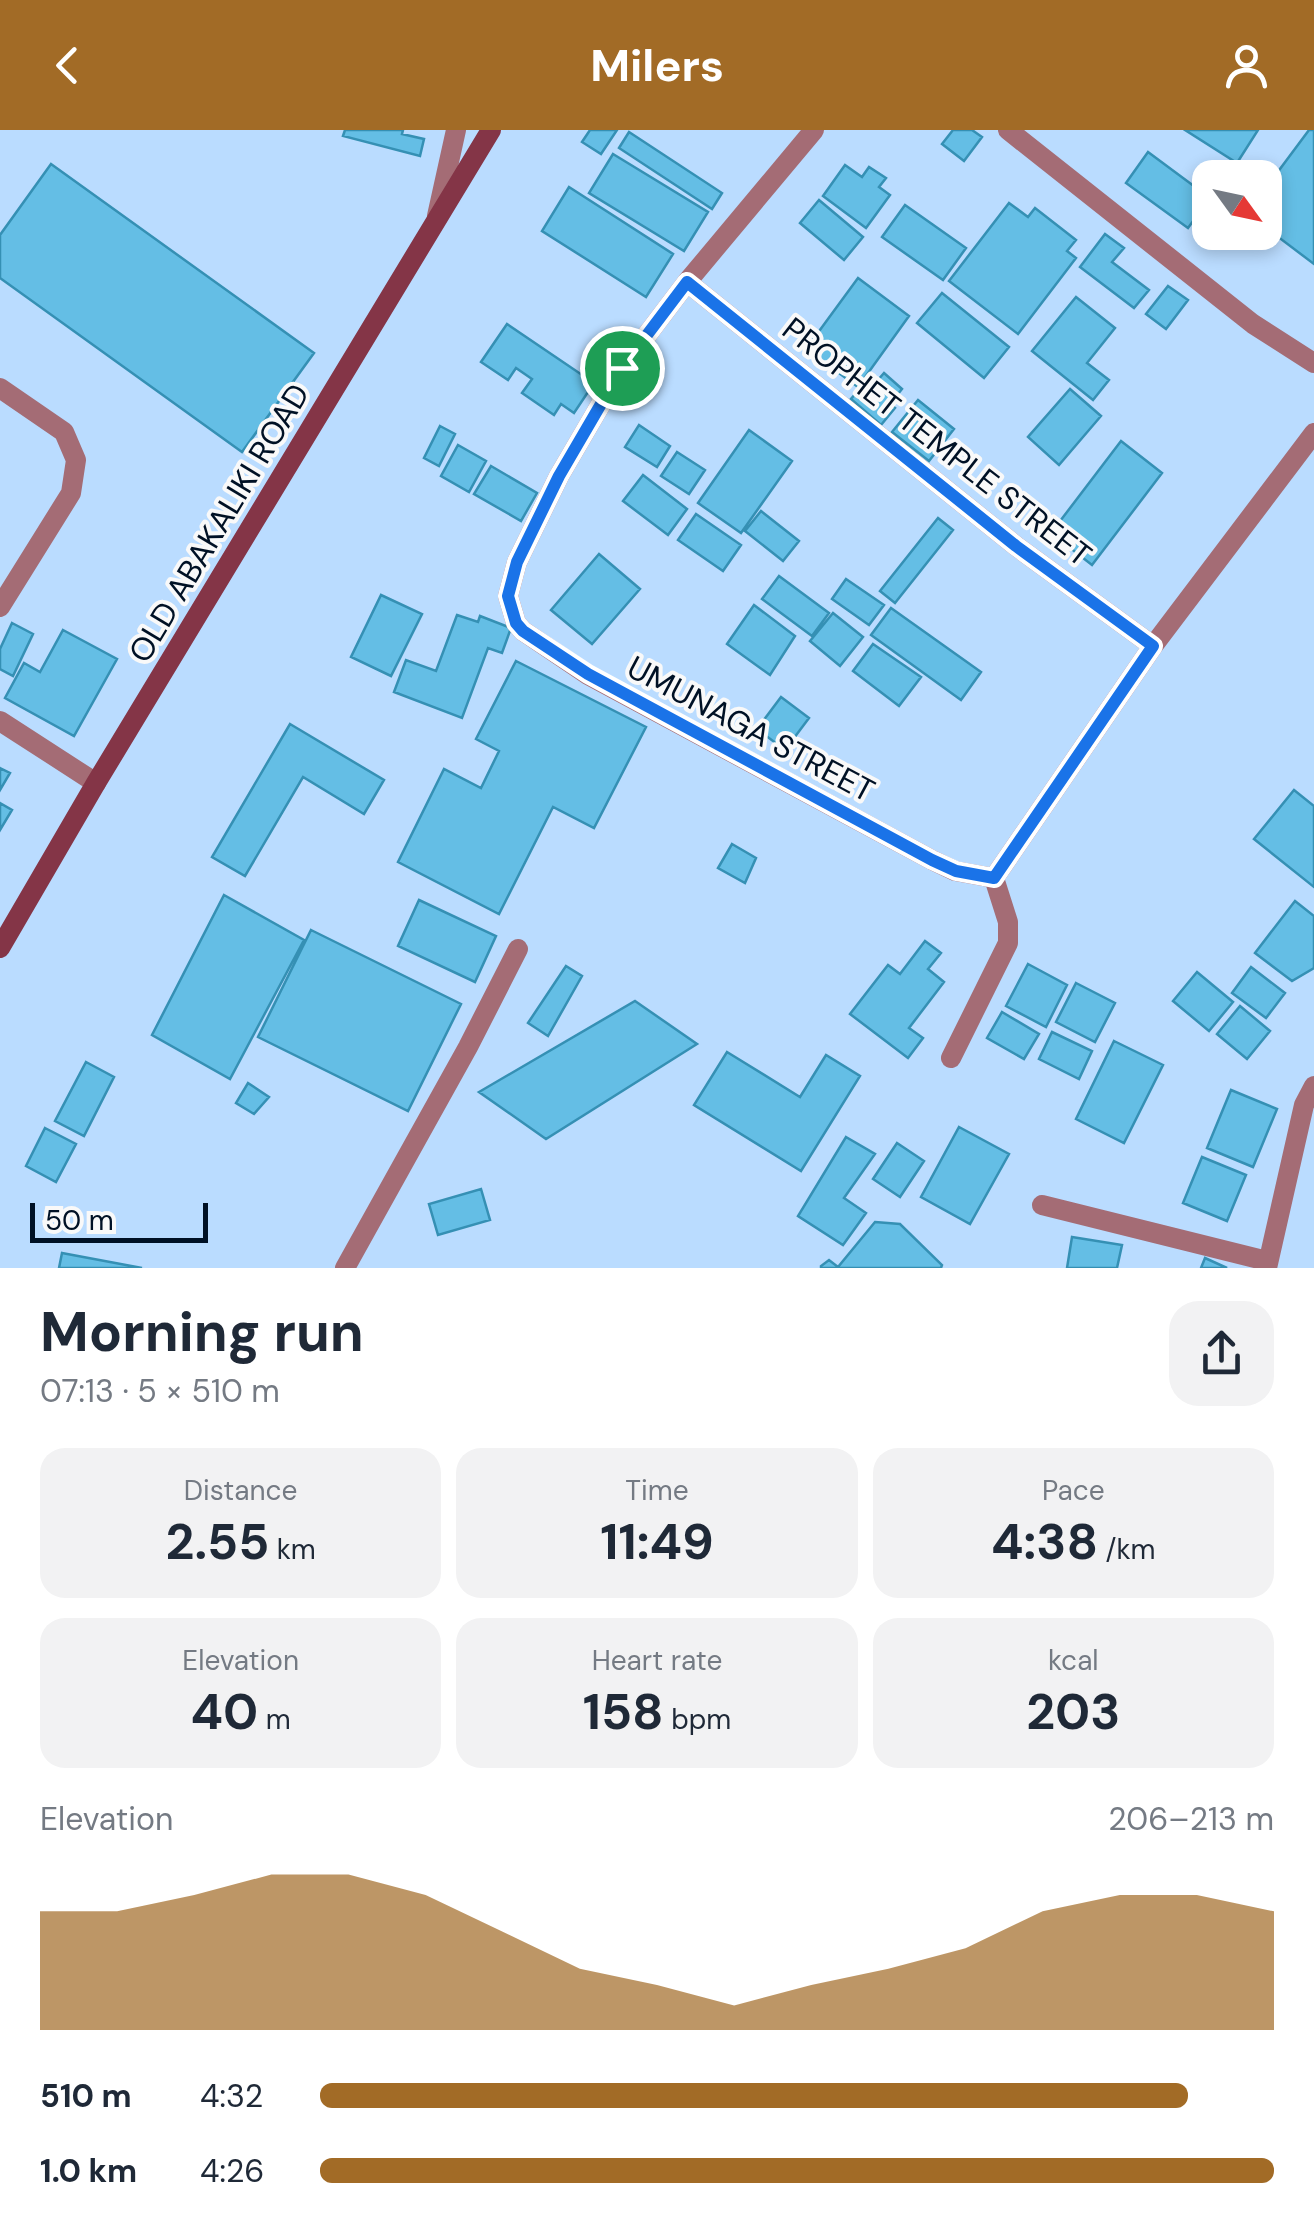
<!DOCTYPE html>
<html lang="en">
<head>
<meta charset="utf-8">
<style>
  body { margin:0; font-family:"DM Sans",sans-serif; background:#f2f2f3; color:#1f2937; height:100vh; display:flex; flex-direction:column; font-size:38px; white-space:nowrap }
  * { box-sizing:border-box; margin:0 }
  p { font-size:32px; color:#747a83 }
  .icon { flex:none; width:55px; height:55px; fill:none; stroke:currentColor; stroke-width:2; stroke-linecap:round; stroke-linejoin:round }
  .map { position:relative; height:1138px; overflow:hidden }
  .drawer { display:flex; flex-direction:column; background:#fff; flex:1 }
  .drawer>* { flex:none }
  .needle { width:65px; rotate:123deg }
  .controls { position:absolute; left:1192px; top:30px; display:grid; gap:20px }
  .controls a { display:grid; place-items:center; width:90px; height:90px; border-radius:20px; background:#fff; box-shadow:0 5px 15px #0003; font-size:50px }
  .scale { position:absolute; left:30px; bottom:25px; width:178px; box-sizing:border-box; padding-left:10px; border:5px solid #001125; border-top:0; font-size:28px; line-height:35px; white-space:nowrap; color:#001125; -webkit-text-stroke:8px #f9f9f9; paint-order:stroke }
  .pin { position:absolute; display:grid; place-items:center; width:85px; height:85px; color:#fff; margin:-42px; border:5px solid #fff; border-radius:50%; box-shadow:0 2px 10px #0007 }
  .round { display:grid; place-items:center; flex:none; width:105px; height:105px; border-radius:30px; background:#f2f2f3 }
  .overview { display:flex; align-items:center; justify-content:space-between; height:170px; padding:0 40px }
  h1 { font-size:55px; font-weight:700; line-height:75px }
  .metrics { display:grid; grid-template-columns:repeat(3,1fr); gap:15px; height:170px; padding:10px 40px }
  .metrics div { display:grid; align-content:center; border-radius:25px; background:#f2f2f3; text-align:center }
  .metrics b { font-size:50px; font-weight:700 }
  .metrics small { font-size:28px; font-weight:400 }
  .metrics p { font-size:28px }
  .chart { height:280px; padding:20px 40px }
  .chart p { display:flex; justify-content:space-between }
  .chart svg { width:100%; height:180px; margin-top:10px; fill:#a26b26; opacity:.7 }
  ul { padding:0 40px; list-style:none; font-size:32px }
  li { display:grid; grid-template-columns:160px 120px 1fr; align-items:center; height:75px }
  li i { height:25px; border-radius:12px; background:#a26b26 }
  header { display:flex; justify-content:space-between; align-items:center; height:130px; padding:0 40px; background:#a26b26; color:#fff; font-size:45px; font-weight:700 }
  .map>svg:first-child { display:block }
  .building { fill:#64bee5; stroke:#3590b4; stroke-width:2.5 }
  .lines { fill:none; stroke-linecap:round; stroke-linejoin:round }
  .minor { stroke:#a46c75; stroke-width:20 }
  .secondary { stroke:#843547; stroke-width:20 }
  .route-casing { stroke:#fff; stroke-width:20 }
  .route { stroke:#1a73e8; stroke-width:12 }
  .labels { text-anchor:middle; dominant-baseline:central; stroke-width:8; stroke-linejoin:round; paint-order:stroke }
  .street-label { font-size:32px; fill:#001125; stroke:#f9f9f9 }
</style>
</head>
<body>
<header><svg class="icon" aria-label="back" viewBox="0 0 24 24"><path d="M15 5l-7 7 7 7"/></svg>Milers<svg class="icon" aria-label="person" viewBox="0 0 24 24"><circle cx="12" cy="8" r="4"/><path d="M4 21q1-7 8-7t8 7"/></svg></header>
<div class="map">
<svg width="1314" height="1138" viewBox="0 0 1314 1138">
  <rect width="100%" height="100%" fill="#badcff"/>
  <path class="building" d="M345,0H403L402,4L424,9L420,26L343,6Z
    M590,0H617L601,24L582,12Z
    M953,0H972L982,7L964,31L942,14Z
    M1185,0H1258L1237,33Z
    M1309,0H1314V134L1265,97V59Z
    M629,2L722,63L712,79L619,18Z
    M1148,22L1210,68L1188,98L1126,53Z
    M613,24L708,82L684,121L589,63Z
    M51,34L314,223L242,322L0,148V105Z
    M845,35L862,47L869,37L886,48L879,57L890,65L866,98L823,66Z
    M569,57L673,124L646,167L542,101Z
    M819,70L863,107L844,130L800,93Z
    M1009,73L1028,87L1035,78L1076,110L1067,121L1076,128L1018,204L949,151Z
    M905,75L966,118L943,150L882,107Z
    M1105,104L1124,118L1112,132L1149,160L1134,178L1080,137Z
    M858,148L909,186L858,257L806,219Z
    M1168,156L1188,170L1166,199L1146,184Z
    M942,163L1009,217L984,248L917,193Z
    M1076,167L1115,198L1087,233L1109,250L1093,270L1032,221Z
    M507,194L594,253L574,283L561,274L554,285L522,263L532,249L516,238L508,250L481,232Z
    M884,243L902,259L890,274L895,278L881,295L851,269L865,253L871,258Z
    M1070,259L1101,286L1059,335L1028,307Z
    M918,270L954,299L929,331L892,302Z
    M639,295L670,316L657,337L625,317Z
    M440,296L455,304L439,336L424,328Z
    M749,300L792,331L741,403L698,373Z
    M1121,311L1162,343L1092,435L1051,403Z
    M458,315L486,331L469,362L441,346Z
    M677,322L705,340L689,364L661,346Z
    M491,336L537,363L521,391L474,364Z
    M643,345L687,379L668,405L623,371Z
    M761,381L799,411L783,431L745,401Z
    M696,384L741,415L723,441L678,410Z
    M938,388L953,400L895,473L880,461Z
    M599,424L640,459L592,514L551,480Z
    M779,446L829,483L812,506L762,469Z
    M846,449L884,475L869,495L832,469Z
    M381,465L422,484L391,546L351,527Z
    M754,475L795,506L770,545L727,514Z
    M891,478L981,542L961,570L871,505Z
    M833,483L863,507L840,536L810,511Z
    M457,485L478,492L480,486L511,498L502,523L488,518L462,588L394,562L406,530L436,541Z
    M12,493L33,504L13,546L0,539V519Z
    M63,500L117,529L74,606L5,568L24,533L40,542Z
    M873,514L921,547L899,576L853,541Z
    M516,531L646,597L594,698L553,677L499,784L398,732L444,639L481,658L499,621L476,609Z
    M781,567L809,588L785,620L757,599Z
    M290,594L384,650L364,684L303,647L245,746L212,727Z
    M0,638L10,643L0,660Z
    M1294,660L1314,676V757L1254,709Z
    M0,673L12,680L0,700Z
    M732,714L756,728L745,753L718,738Z
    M224,765L304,810L230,949L152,905Z
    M419,770L496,806L475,852L398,816Z
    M1295,771L1314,786V838L1292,851L1255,823Z
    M311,800L461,874L408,981L258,907Z
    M925,811L941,823L928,839L944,852L909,898L923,908L908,928L850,884L888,835L900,844Z
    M1028,834L1067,855L1046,897L1006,876Z
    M566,836L582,846L548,906L528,893Z
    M1251,837L1285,863L1266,888L1232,863Z
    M1197,842L1233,872L1209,901L1173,871Z
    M1076,853L1115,873L1095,912L1056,892Z
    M635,871L697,914L546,1009L479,962Z
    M1240,876L1270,901L1247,929L1217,904Z
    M1002,882L1039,904L1024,929L987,908Z
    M1052,902L1092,921L1079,949L1039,929Z
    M1114,911L1163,935L1124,1013L1076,989Z
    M727,922L800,967L826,925L860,946L801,1041L694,975Z
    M86,932L114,947L84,1006L55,991Z
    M248,953L269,967L254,984L236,973Z
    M1231,960L1277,979L1253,1037L1207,1018Z
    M959,997L1009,1024L970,1094L921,1067Z
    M45,998L76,1014L56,1052L26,1036Z
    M846,1007L875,1024L844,1068L866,1083L843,1115L798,1086Z
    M897,1013L924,1031L900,1067L873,1049Z
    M1202,1027L1246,1045L1227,1091L1183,1073Z
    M481,1059L490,1090L438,1105L429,1074Z
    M875,1092L900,1094L942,1135L941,1138H821V1136L829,1130L838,1137Z
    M1072,1107L1122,1115L1117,1138H1067Z
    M62,1123L142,1138H59Z
    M1205,1128L1227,1138H1201Z"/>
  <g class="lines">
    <path class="minor" d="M814,0L687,152L622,238L559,346L517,432L508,466L516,493L523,501L588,545L932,730L955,741L994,748
      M1008,0L1253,194L1314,233
      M437,86L456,0
      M687,152L1016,416L1153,516
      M0,258L64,302L76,330L71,363L0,477
      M0,591L96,653
      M994,748L1153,516L1314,303
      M951,928L1008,813V792L994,748
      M1042,1075L1267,1131
      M345,1138L468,917L518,819
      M1267,1138L1304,975L1314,956"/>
    <path class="secondary" d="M0,818L96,653L491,0"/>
  </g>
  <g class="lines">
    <defs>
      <path id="route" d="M687,152L1016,416L1153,516L994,748L956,741L932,730L588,544L523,501L516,493L508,466L517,432L559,346L622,238Z"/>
    </defs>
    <use href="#route" class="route-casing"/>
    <use href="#route" class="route"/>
  </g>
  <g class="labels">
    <g class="street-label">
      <text transform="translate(937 312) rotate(38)">PROPHET TEMPLE STREET</text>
      <text transform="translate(219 393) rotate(-59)">OLD ABAKALIKI ROAD</text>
      <text transform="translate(751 599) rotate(28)">UMUNAGA STREET</text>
    </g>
  </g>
</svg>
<div class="controls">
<a><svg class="needle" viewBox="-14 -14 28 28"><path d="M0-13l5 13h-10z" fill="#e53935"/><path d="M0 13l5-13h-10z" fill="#747a83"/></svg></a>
</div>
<div class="scale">50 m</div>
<div class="pin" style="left:622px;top:238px;background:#1e9e55"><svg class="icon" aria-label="arrive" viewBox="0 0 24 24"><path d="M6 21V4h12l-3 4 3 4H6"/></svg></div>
</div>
<section class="drawer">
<div class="overview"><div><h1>Morning run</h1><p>07:13 · 5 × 510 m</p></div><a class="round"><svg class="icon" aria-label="share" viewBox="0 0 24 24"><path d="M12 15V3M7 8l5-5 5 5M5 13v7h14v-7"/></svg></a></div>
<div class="metrics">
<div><p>Distance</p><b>2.55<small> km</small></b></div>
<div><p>Time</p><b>11:49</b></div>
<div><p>Pace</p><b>4:38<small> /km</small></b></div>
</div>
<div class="metrics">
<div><p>Elevation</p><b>40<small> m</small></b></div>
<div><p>Heart rate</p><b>158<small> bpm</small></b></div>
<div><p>kcal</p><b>203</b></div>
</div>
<div class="chart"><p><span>Elevation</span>206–213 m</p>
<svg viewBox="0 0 160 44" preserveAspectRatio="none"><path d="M0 44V15L10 15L20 11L30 6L40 6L50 11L60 20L70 29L80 33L90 38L100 33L110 29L120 24L130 15L140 11L150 11L160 15V44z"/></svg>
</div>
<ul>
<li><b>510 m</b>4:32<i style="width:91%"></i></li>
<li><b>1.0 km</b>4:26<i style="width:100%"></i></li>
</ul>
</section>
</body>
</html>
